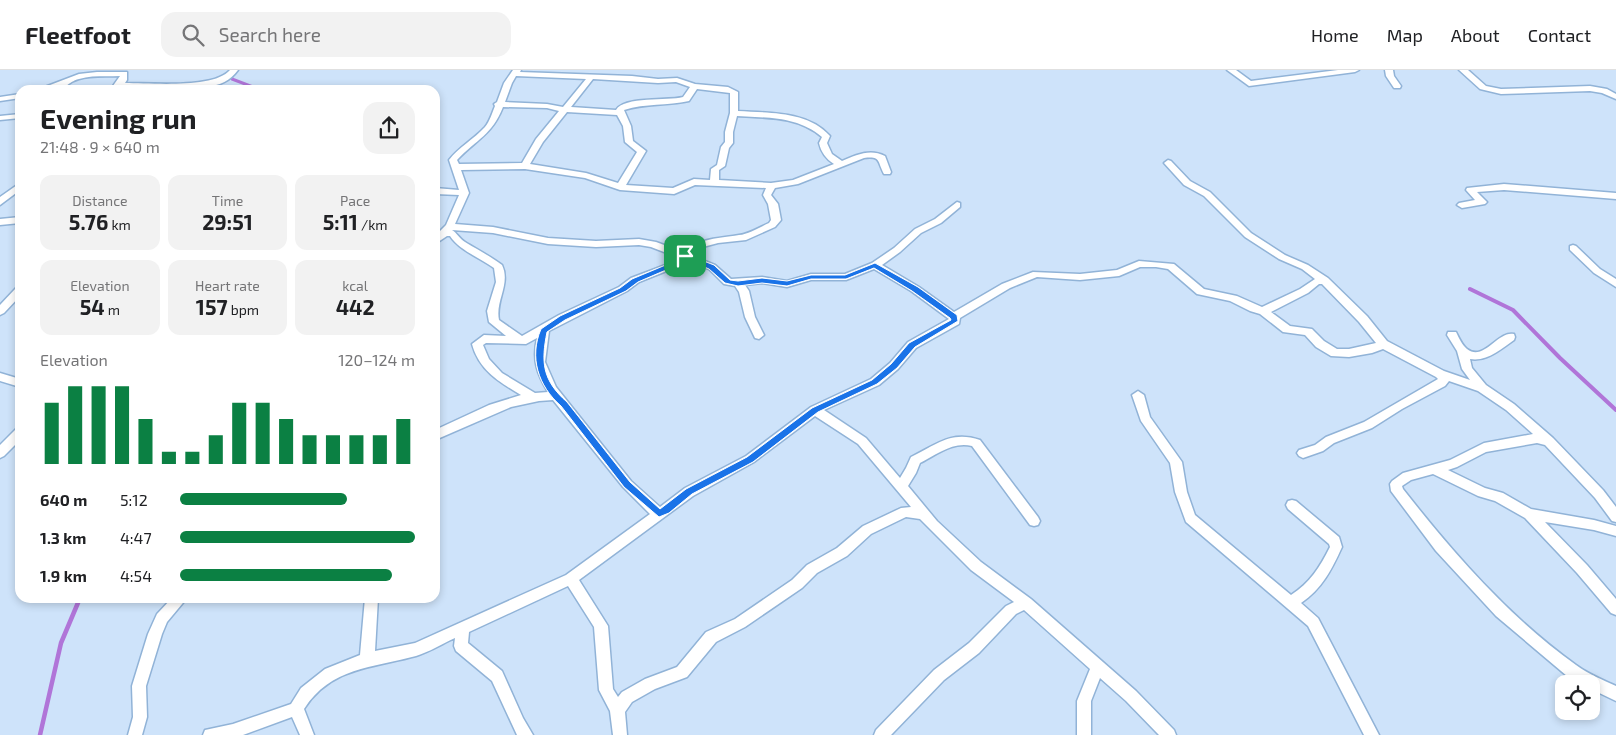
<!DOCTYPE html>
<html lang="en">
<head>
<meta charset="utf-8">
<style>
  body { margin:0; font-family:"Exo 2",sans-serif; background:#f2f2f2; color:#202124; height:100vh; display:flex; flex-direction:column; font-size:19px; white-space:nowrap }
  * { box-sizing:border-box; margin:0 }
  p { font-size:16px; color:#757577 }
  .icon { flex:none; width:28px; height:28px; fill:none; stroke:currentColor; stroke-width:2; stroke-linecap:round; stroke-linejoin:round }
  .map { position:relative; flex:1; overflow:hidden }
  .details { position:absolute; left:15px; top:15px; width:425px; height:518px; display:flex; flex-direction:column; background:#fff; border-radius:15px; box-shadow:0 2px 8px #0003 }
  .details>* { flex:none }
  .tools { position:absolute; left:1555px; top:605px; display:grid; gap:10px }
  .tools a { display:grid; place-items:center; width:45px; height:45px; border-radius:10px; background:#fff; box-shadow:0 2px 8px #0003; font-size:25px }
  .pin { position:absolute; display:grid; place-items:center; width:42px; height:42px; color:#fff; margin:-21px; border-radius:10px; box-shadow:0 2px 8px #0006 }
  .round { display:grid; place-items:center; flex:none; width:52px; height:52px; border-radius:15px; background:#f2f2f2 }
  .overview { display:flex; align-items:center; justify-content:space-between; height:85px; padding:0 25px }
  h1 { font-size:28px; font-weight:700; line-height:38px }
  .figures { display:grid; grid-template-columns:repeat(3,1fr); gap:8px; height:85px; padding:5px 25px }
  .figures div { display:grid; align-content:center; border-radius:12px; background:#f2f2f2; text-align:center }
  .figures b { font-size:21px; font-weight:700 }
  .figures small { font-size:14px; font-weight:400 }
  .figures p { font-size:14px }
  .chart { height:140px; padding:10px 25px }
  .chart p { display:flex; justify-content:space-between }
  .chart svg { width:100%; height:90px; margin-top:5px; stroke:#0b8043; stroke-width:6 }
  ul { padding:0 25px; list-style:none; font-size:16px }
  li { display:grid; grid-template-columns:80px 60px 1fr; align-items:center; height:38px }
  li i { height:12px; border-radius:6px; background:#0b8043 }
  header { display:flex; align-items:center; gap:30px; box-sizing:border-box; height:70px; padding:0 25px; background:#fff; border-bottom:1px solid #e0e0e0 }
  header strong { font-size:24px }
  nav { display:flex; gap:28px; margin-inline-start:auto; font-size:18px }
  .search { width:350px; height:45px; background:#f2f2f2; display:flex; align-items:center; gap:12px; box-sizing:border-box; padding:0 18px; border-radius:15px; color:#757577; font-size:19px }
  .map>svg:first-child { display:block }
  .lines { fill:none; stroke-linecap:round; stroke-linejoin:round }
  .stream-far2 { stroke:#b075d8; stroke-width:3 }
  .stream-far1 { stroke:#b075d8; stroke-width:4 }
  .stream { stroke:#b075d8; stroke-width:4.5 }
  .street-casing { stroke:#91b3d7; stroke-width:3 }
  .street { fill:#fff; fill-rule:evenodd }
  .route { fill:#1a73e8; stroke:#fff; fill-rule:evenodd }
</style>
</head>
<body>
<header>
<strong>Fleetfoot</strong>
<div class="search"><svg class="icon" aria-label="search" viewBox="0 0 24 24"><circle cx="10" cy="10" r="6"/><path d="M15 15l6 6"/></svg>Search here</div>
<nav><a>Home</a><a>Map</a><a>About</a><a>Contact</a></nav>
</header>
<div class="map">
<svg width="1616" height="665" viewBox="0 0 1616 665">
  <rect width="100%" height="100%" fill="#cee3fa"/>
  <g class="lines">
    <path class="stream-far2" d="M231,0L232,9L261,20"/>
    <path class="stream-far1" d="M1470,219L1513,240L1560,288L1616,340"/>
    <path class="stream" d="M40,665L61,573L80,528"/>
    <defs>
      <path id="street" d="M230,0H238C230,11 220,15 207,17L206,20H198L199,18L195,17H121L118,20H110L120,6C106,7 92,5 79,9C67,12 66,20 54,20L55,18L37,20L79,4L97,2H127V10L125,13C150,13 214,19 230,0Z
        M513,0H521L520,2L632,6L658,9L677,8L695,14L728,17L738,22V41C769,43 808,41 830,66L827,73L832,84L842,91C856,85 870,78 885,86L891,102L890,104H884C877,91 881,86 864,88L798,114L775,118L771,125L778,134L781,150L775,157L746,170L718,173L703,177L692,186L715,195L731,209L762,207L787,211L811,204H845L872,193L894,178L915,159L935,149L957,132L960,133V137L941,153L921,163L900,182L882,195L919,217L954,242L1002,214L1033,202L1080,204L1117,200L1139,191L1174,194L1204,219L1237,226L1262,237L1300,219L1315,209L1302,199L1279,189L1245,167L1204,126L1184,115L1164,93L1168,90L1171,91L1190,111L1210,122L1251,163L1285,185L1308,195L1328,208L1367,246L1387,271L1444,301L1470,310L1462,299L1457,281L1447,265L1448,262H1456C1459,268 1462,275 1467,279C1484,292 1498,260 1514,264L1515,267L1514,270C1501,279 1487,292 1470,289L1472,298L1486,315L1514,334L1553,368L1603,420L1616,437V452L1612,451L1595,428L1545,375L1537,373L1486,382L1457,397L1448,400L1485,418L1503,423L1531,439L1594,450L1616,456V466L1594,460L1545,452L1587,495L1616,529V545L1611,543L1577,503L1525,448L1495,431L1478,426L1433,404L1411,410L1402,416L1403,419C1454,484 1508,546 1576,595C1588,604 1603,610 1616,616V631L1591,619V614H1582L1567,606L1496,546L1436,481L1391,421L1390,414L1392,411L1403,403L1450,390L1484,373L1533,364L1506,340L1478,321L1449,311L1445,316L1402,339L1372,358L1334,373L1323,381L1303,388L1299,386L1297,383L1299,380L1315,375L1326,367L1364,352L1438,309L1436,307L1383,279L1372,283L1349,287L1331,286L1316,277L1305,265L1283,262L1260,244L1250,241L1230,231L1197,224L1168,199L1156,197H1140L1119,206L1080,210L1037,207L1010,218L960,248L959,254L916,278L898,299L879,315L824,340L866,368L900,408L906,398L911,387C936,375 951,360 980,370L1038,447L1040,451L1038,455L1034,456L1030,455L972,376C953,371 936,385 920,393L916,403L908,416L937,451L981,492L1031,529L1136,621L1174,660L1176,665H1159L1126,631L1100,608L1091,631V665H1077V631L1090,599L1024,540L1016,544L979,583L944,610L891,665H874L876,660L934,600L969,573L1006,536L1014,532L971,500L920,449L906,447L871,464L847,486L817,503L802,518L745,557L716,572L687,607L655,619L632,632L625,642L627,665H613L610,641L599,620L594,557L568,516L469,562L468,573L502,601L523,648L533,665H517L492,611L456,581L454,576L455,568C442,574 429,582 416,586C372,598 331,597 304,639L314,665H300L292,647L243,665H203L205,660L233,654L291,634L301,618L325,599L360,585L365,528H378L375,581L415,573L566,505L650,444L623,417L553,330L539,331L511,337L435,370V360L489,335L521,325C499,312 479,300 472,274L484,265L506,266L489,252L487,241L496,212L494,198C480,188 459,180 450,166H447L435,174V166L446,155L459,125L435,124V118L459,120L449,90C459,77 474,69 485,57C490,51 492,43 495,36L494,34L497,32L504,13ZM516,6L586,9L563,37L547,34L505,32L512,13ZM593,9L658,13L676,12L690,17L683,27C668,31 624,26 616,40L571,37ZM697,19L730,23V43L725,62V72L721,77L717,95L711,99L710,110L694,109L673,118L626,115L646,81L633,71L631,56L624,40C646,33 667,36 689,31ZM503,37L547,38L559,41L536,69L522,93L459,94L457,90C477,69 492,65 503,37ZM567,42L617,45L623,56L625,72L637,82L618,113L586,103L530,94L543,72ZM737,46C767,48 797,46 822,67L819,73C821,82 826,89 834,94L793,110L771,113L719,110V100L725,96L729,78L733,73V62ZM525,99L585,108L620,120L674,124L695,115L766,118L763,125L768,134L771,150L769,153C760,157 749,164 739,165C715,169 705,167 683,182L656,172L639,169L596,171L548,168L493,157L455,154L469,123L461,100ZM452,160L493,163L548,174L596,177L639,175L651,177L677,187L668,194L631,208L619,217L559,245L522,266L499,250C495,231 511,214 502,195C490,186 478,180 465,172C460,169 456,162 452,160ZM685,190L709,199L724,214L735,216L739,222L745,247L755,268L759,269L764,265L755,247L749,221L745,215L762,213L787,217L811,210H846L874,199L911,221L949,249L908,272L890,293L871,309L811,337L746,386L685,418L660,437L631,411L556,317L545,292L549,261L627,221L639,212L674,198ZM1319,214H1322L1359,252L1376,273L1349,279H1337L1324,271L1312,259L1290,256L1271,242L1308,223ZM537,268C532,290 537,304 548,322L535,323L502,303L489,289L483,275L486,273L526,274ZM815,346L858,374L911,437L901,438L863,456L837,478L807,495L792,510L735,549L706,562L677,597L645,609L622,622L618,627L613,619L608,556L579,510L693,426L754,392Z
        M1227,0H1236L1251,11L1338,0H1359L1355,2L1249,16Z
        M1385,0H1393L1394,6L1401,16L1400,18H1394L1386,6Z
        M1459,0H1468L1486,16L1501,19L1590,16L1607,19L1616,24V29L1602,23L1590,21L1501,24L1480,19Z
        M20,24V28L0,31V27Z
        M20,44V48L0,50V46Z
        M20,113V120L0,135V127Z
        M1504,114L1616,123V129L1504,120L1477,122L1487,132L1485,134L1462,138L1457,135L1459,133L1475,130L1466,120L1467,118Z
        M20,147V153L0,155V149Z
        M1573,175L1576,176L1600,199L1616,209V217L1594,203L1570,180V176Z
        M20,217V226L4,243L0,245V235L16,218Z
        M0,303L20,309V317L0,311Z
        M1138,321L1144,325L1150,347L1182,392L1187,422L1195,445L1291,525C1310,513 1320,497 1330,477L1329,474L1288,439L1286,435L1288,431L1292,430L1296,431L1339,467L1342,477C1332,499 1322,519 1301,533L1318,548L1379,665H1364L1308,556L1186,452L1175,422L1170,393L1141,351L1132,325Z
        M20,358V370L4,386L0,388V375L16,359Z
        M172,528H187L167,552L162,564L146,616L147,647L142,665H128L133,647L132,616L148,564L157,544Z"/>
    </defs>
    <use href="#street" class="street-casing"/>
    <use href="#street" class="street"/>
  </g>
  <path class="route" d="M672,179L714,195L730,210L738,211L762,208L787,211L811,205H845L875,193L918,217L957,245L958,251L915,277L897,298L877,314L818,342L753,392L692,424L669,443L659,447L624,417L561,336C538,316 529,287 541,259L560,246L620,218L632,209L668,194L671,187L668,181ZM677,185L709,199L725,213L738,216L762,213L787,216L811,209H846L874,198L912,221L950,248L951,250L909,273L891,294L872,310L812,338L747,387L686,419L660,439L630,412L567,332C542,310 541,292 547,262L565,250L626,221L638,212L673,197Z"/>
</svg>
<div class="tools">
<a><svg class="icon" aria-label="locate" viewBox="0 0 24 24"><circle cx="12" cy="12" r="6"/><path d="M12 2v4M12 18v4M2 12h4M18 12h4"/></svg></a>
</div>
<div class="pin" style="left:685px;top:186px;background:#1e9e55"><svg class="icon" aria-label="arrive" viewBox="0 0 24 24"><path d="M6 21V4h12l-3 4 3 4H6"/></svg></div>
<section class="details">
<div class="overview"><div><h1>Evening run</h1><p>21:48 · 9 × 640 m</p></div><a class="round"><svg class="icon" aria-label="share" viewBox="0 0 24 24"><path d="M12 15V3M7 8l5-5 5 5M5 13v7h14v-7"/></svg></a></div>
<div class="figures">
<div><p>Distance</p><b>5.76<small> km</small></b></div>
<div><p>Time</p><b>29:51</b></div>
<div><p>Pace</p><b>5:11<small> /km</small></b></div>
</div>
<div class="figures">
<div><p>Elevation</p><b>54<small> m</small></b></div>
<div><p>Heart rate</p><b>157<small> bpm</small></b></div>
<div><p>kcal</p><b>442</b></div>
</div>
<div class="chart"><p><span>Elevation</span>120–124 m</p>
<svg viewBox="0 0 160 44" preserveAspectRatio="none"><path d="M5 44V14M15 44V6M25 44V6M35 44V6M45 44V22M55 44V38M65 44V38M75 44V30M85 44V14M95 44V14M105 44V22M115 44V30M125 44V30M135 44V30M145 44V30M155 44V22"/></svg>
</div>
<ul>
<li><b>640 m</b>5:12<i style="width:71%"></i></li>
<li><b>1.3 km</b>4:47<i style="width:100%"></i></li>
<li><b>1.9 km</b>4:54<i style="width:90%"></i></li>
</ul>
</section>
</div>
</body>
</html>
